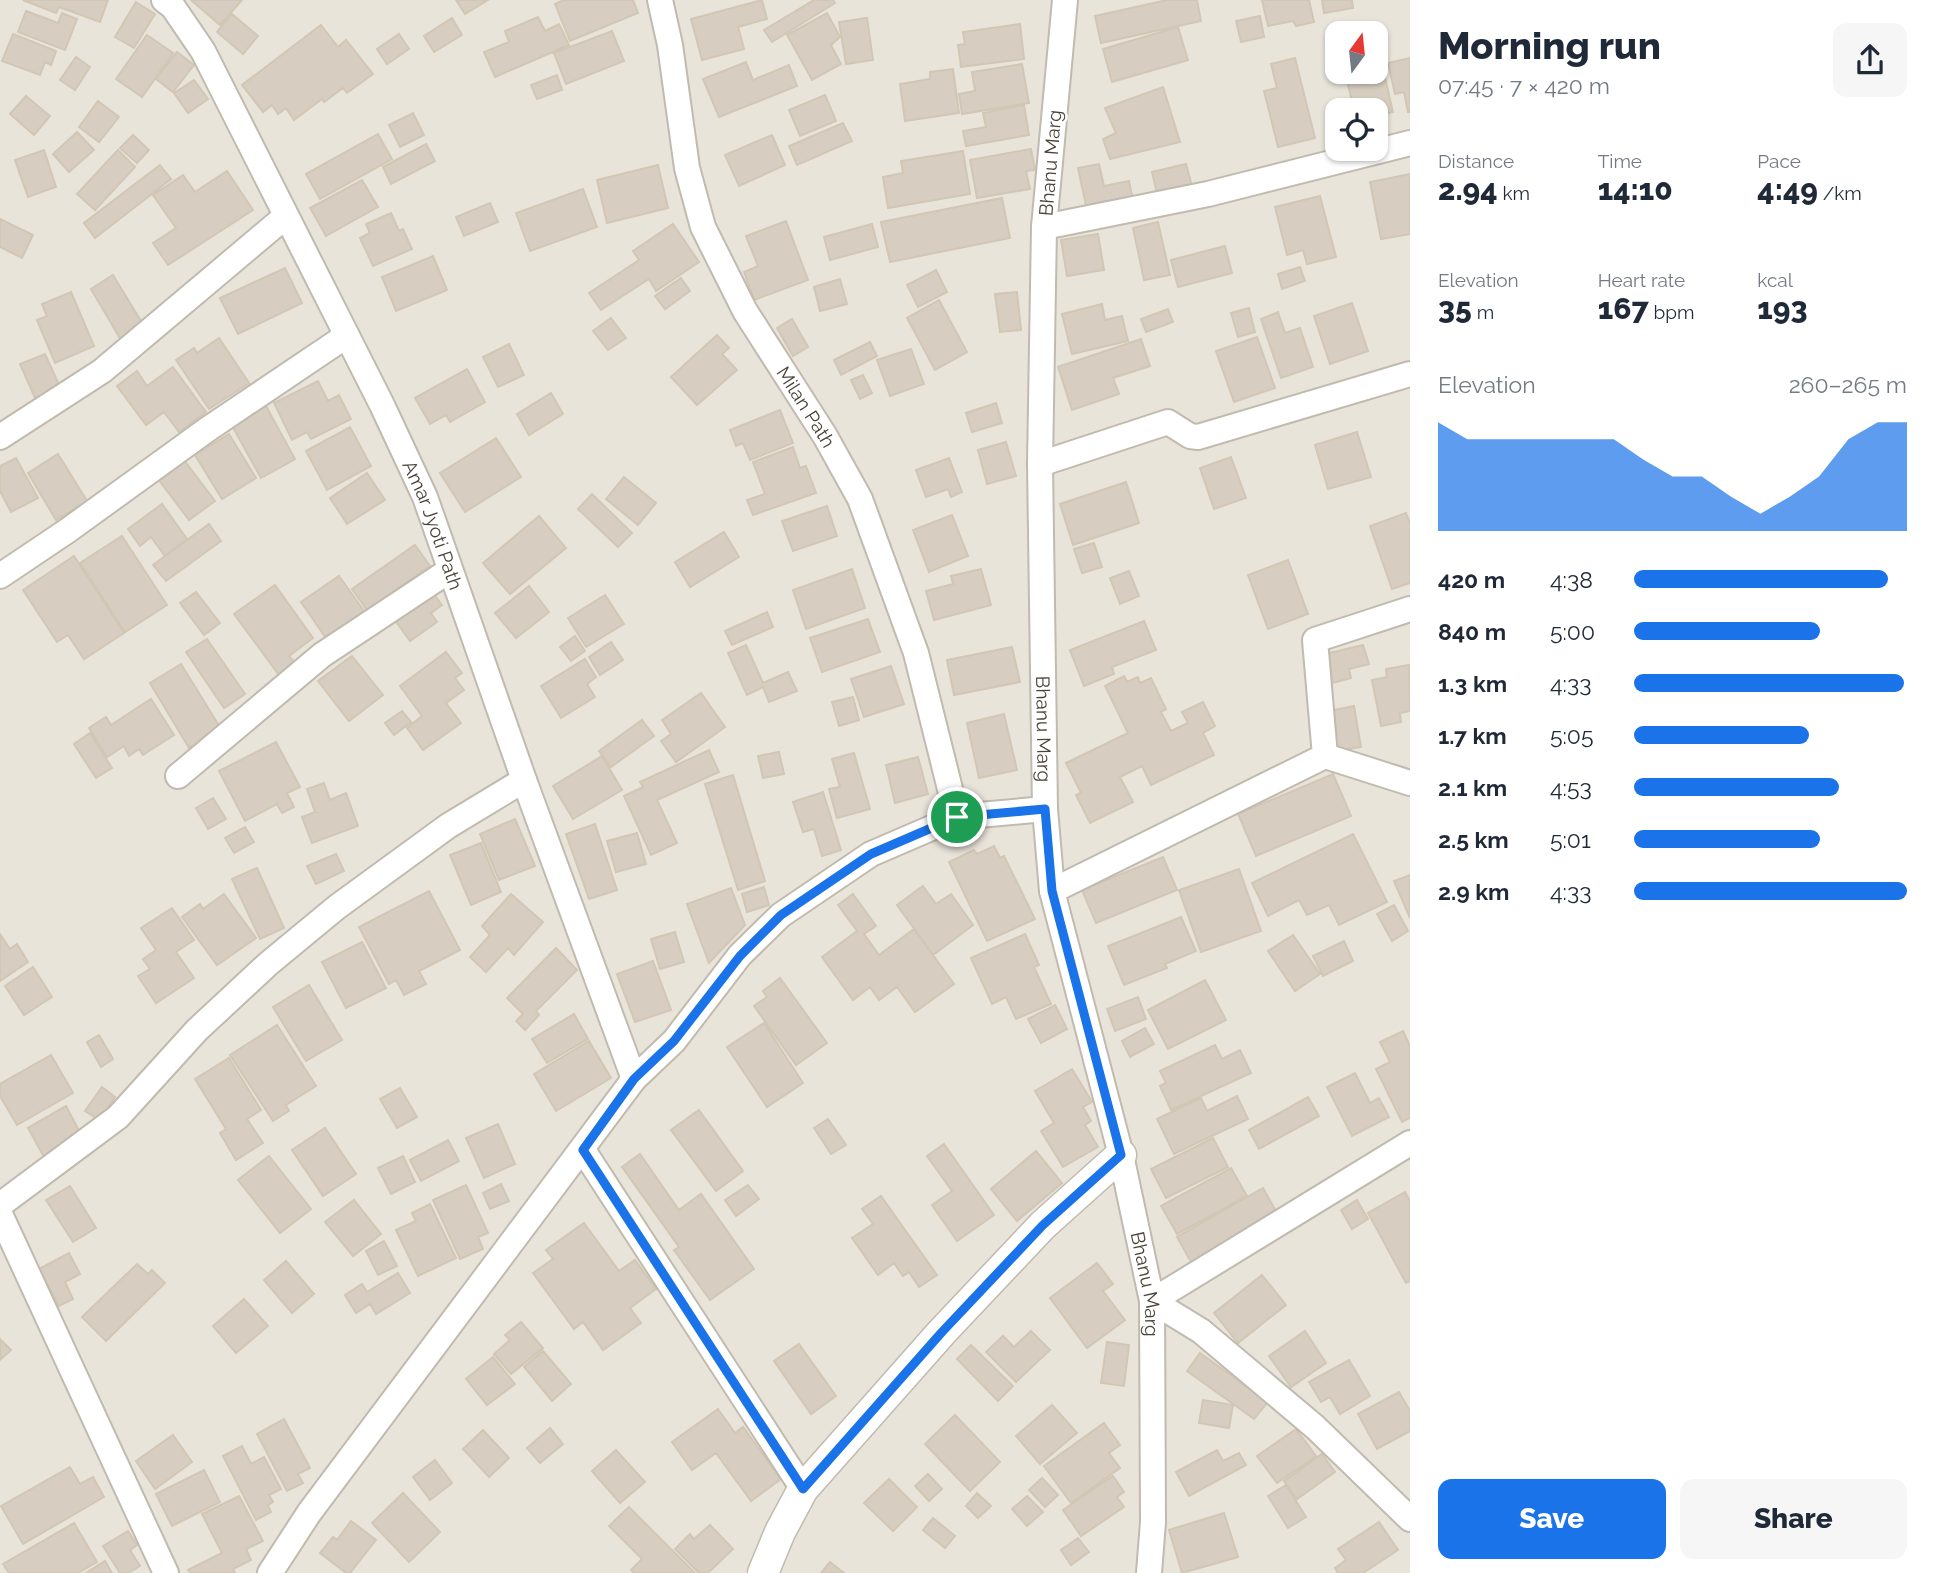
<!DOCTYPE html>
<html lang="en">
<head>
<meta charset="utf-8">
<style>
  body { margin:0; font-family:Raleway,sans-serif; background:#f6f6f7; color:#1f2937; height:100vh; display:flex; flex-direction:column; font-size:26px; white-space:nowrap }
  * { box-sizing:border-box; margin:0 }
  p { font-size:23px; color:#747a83 }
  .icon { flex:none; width:38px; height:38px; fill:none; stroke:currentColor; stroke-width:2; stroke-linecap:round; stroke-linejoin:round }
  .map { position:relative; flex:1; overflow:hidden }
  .side { display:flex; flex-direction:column; background:#fff; width:525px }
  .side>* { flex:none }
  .needle { width:46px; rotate:15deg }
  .tools { position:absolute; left:1325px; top:21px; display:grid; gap:14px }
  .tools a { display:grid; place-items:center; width:63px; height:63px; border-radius:14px; background:#fff; box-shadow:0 2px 5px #0004; font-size:35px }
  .pin { position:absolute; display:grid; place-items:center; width:60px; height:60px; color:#fff; margin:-30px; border:4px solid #fff; border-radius:50%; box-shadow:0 2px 7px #0007 }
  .round { display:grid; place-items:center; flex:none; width:74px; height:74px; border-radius:14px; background:#f6f6f7 }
  .overview { display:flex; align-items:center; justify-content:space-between; height:119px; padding:0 28px }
  h1 { font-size:38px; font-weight:800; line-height:52px }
  .metrics { display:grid; grid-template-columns:repeat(3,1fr); gap:10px; height:119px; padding:7px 28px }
  .metrics div { display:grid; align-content:center }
  .metrics b { font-size:30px; font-weight:800 }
  .metrics small { font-size:19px; font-weight:400 }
  .metrics p { font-size:19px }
  .chart { height:196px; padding:14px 28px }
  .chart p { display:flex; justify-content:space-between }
  .chart svg { width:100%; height:126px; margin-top:7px; fill:#1a73e8; opacity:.7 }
  .primary-button { display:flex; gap:14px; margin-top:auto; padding:14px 28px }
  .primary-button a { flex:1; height:80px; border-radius:14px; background:#1a73e8; color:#fff; font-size:28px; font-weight:800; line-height:80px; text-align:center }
  .primary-button a+a { background:#f6f6f7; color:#1f2937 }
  ul { padding:0 28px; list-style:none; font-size:23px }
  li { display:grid; grid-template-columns:112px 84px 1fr; align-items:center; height:52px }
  li i { height:18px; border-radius:9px; background:#1a73e8 }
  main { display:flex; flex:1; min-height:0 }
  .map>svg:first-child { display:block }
  .residential { fill:#e9e4da; fill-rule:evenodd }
  .building { fill:#d7cec1; stroke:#d2c6b4; stroke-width:2 }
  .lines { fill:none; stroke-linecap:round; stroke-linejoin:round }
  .minor-casing { stroke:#c1baae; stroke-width:28 }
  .tertiary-casing { stroke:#c1baae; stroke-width:33 }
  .minor { stroke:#fff; stroke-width:24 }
  .tertiary { stroke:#fff; stroke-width:30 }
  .route-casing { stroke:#fff; stroke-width:14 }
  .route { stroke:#1a73e8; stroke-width:9 }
  .labels { text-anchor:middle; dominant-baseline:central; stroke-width:5; stroke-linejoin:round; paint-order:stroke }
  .street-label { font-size:19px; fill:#4a4339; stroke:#fff }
</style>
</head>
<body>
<main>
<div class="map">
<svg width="1410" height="1573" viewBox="0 0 1410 1573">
  <rect width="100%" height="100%" fill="#f5f2ec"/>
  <path class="residential" d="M0,0H1410V1573H0ZM1337,33H1376V72H1337ZM1337,110H1376V149H1337Z"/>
  <path class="building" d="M23,0H108L100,22L59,7L56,13Z
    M191,0H242L220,25Z
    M456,0H488L465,14Z
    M564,0H633L638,13L570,41L555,4Z
    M762,0L767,19L738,27L744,49L702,60L691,19Z
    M814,0H833L835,3L772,42L764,30Z
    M1167,0H1197L1201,21L1101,43L1095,16Z
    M1262,0H1309L1314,22L1296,26L1293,21L1268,26Z
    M1322,0H1352L1353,8L1324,13Z
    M136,2L155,14L134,48L115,37Z
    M26,11L58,23L62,13L77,19L65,50L18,32Z
    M827,13L840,37L831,45L841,64L812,80L787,35Z
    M232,14L258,36L243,54L217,32Z
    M1260,16L1264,37L1241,42L1236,21Z
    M538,17L545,31L559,24L569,45L495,77L484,52L509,42L505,31Z
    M452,18L462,35L434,52L424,36Z
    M867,18L873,60L846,64L839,22Z
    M1020,24L1024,59L961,67L958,45L965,44L963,32Z
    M321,25L338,47L346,40L373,74L347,93L343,88L324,102L322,99L294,120L286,108L278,114L272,105L263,112L242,85Z
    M1178,27L1188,60L1112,82L1103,49Z
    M612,31L624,61L566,84L554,53Z
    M13,34L56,51L51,65L45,62L40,75L2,61Z
    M399,34L409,49L387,64L377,49Z
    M147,35L173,53L142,97L116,79Z
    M177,52L194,65L173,92L156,79Z
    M76,57L90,67L75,90L60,80Z
    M1295,58L1315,138L1278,147L1264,91L1277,88L1271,64Z
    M1410,58V112H1408L1404,92L1395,94L1388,63Z
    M746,62L753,80L789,65L797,86L719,117L703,79Z
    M1022,64L1029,103L962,114L959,94L975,91L972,72Z
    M953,69L959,113L905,121L900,84L930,79V72Z
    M1383,69L1393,112L1376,116V110H1354L1345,72H1376Z
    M557,75L562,90L537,99L531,85Z
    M194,80L208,99L188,113L174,93Z
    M1163,87L1180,142L1110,159L1103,139L1116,133L1105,108Z
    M825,95L836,121L800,136L789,110Z
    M26,96L50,116L34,135L10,114Z
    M98,101L119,117L99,142L79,127Z
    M1024,105L1029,135L966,146L963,131L986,127L983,113Z
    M413,113L424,135L400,147L389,125Z
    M843,123L852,141L797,165L789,146Z
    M77,132L94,150L69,172L53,154Z
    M378,134L392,159L320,199L306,174Z
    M133,135L149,150L137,163L120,148Z
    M772,135L785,165L739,186L725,155Z
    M426,144L435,161L391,184L383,167Z
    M1031,149L1035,170L1026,171L1030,189L977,198L970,160Z
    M44,150L56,187L28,197L15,160Z
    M118,150L135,167L95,210L77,194Z
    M963,151L970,194L888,208L883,177L903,173L901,161Z
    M1099,164L1104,186L1129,181L1133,201L1087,210L1078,168Z
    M1186,164L1193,190L1158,197L1152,172Z
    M160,165L171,179L95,238L84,223Z
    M658,165L668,208L607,223L597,180Z
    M227,171L253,210L168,265L153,243L176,228L153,195L183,175L195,192Z
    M1410,174V234L1381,239L1370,182Z
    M362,180L378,207L326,236L310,208Z
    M583,189L597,227L530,251L516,213Z
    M1320,196L1336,257L1307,264L1303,250L1287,255L1275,207Z
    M1002,198L1010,238L890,262L881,222Z
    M490,203L498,222L464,236L456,217Z
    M391,213L399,231L403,229L412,249L373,266L360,238L370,233L366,224Z
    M0,219L33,235L22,258L0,247Z
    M786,221L808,280L754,300L744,272L758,266L746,236Z
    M1158,222L1170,275L1144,280L1133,228Z
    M673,224L699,262L656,291L649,279L601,310L589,293L639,260L633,251Z
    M872,224L878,247L830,260L824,237Z
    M1098,234L1104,270L1067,276L1061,240Z
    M1225,246L1232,273L1178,287L1171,260Z
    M433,256L447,290L396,311L382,277Z
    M1300,267L1305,281L1282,289L1278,274Z
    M285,268L302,303L238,334L220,298Z
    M936,270L947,292L918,307L907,285Z
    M113,275L144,326L121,340L91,289Z
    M681,278L690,291L665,309L655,296Z
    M840,279L847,304L820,311L814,287Z
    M71,292L94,346L55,363L37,320L47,316L42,304Z
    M1017,292L1021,330L1000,332L995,294Z
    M939,300L967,352L935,370L907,318Z
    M1352,303L1368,351L1330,364L1314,316Z
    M1102,304L1105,320L1122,316L1128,341L1072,354L1062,314Z
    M1249,308L1255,332L1238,337L1231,313Z
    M1168,309L1173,322L1146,332L1141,319Z
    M1278,312L1285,333L1300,328L1313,367L1281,378L1261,319Z
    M611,318L626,338L608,350L593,331Z
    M792,319L808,347L793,356L777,328Z
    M717,335L729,348L722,354L737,370L697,405L671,377Z
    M1257,337L1275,388L1234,402L1216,351Z
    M219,338L249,383L209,409L176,360L194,348L197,353Z
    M1141,339L1150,366L1113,378L1119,394L1072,410L1058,367Z
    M870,342L877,356L841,375L834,360Z
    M509,344L524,375L498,387L483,357Z
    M911,349L924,384L890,396L877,360Z
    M45,354L60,387L35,398L20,364Z
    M173,367L206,412L179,432L164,412L146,425L117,386L137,371L147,386Z
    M467,369L485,402L450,422L446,415L430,424L415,398Z
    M863,375L872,393L860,399L851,380Z
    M318,381L328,401L339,395L351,419L311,439L307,432L292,440L274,403Z
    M551,393L563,414L529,435L517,414Z
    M996,403L1002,423L972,432L966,413Z
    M266,406L295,459L261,478L231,424Z
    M780,410L793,443L750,460L743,443L736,446L730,430Z
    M350,427L371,466L327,490L306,451Z
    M1357,432L1371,477L1328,489L1315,445Z
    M229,434L256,478L222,499L195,455Z
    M496,438L521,477L465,512L440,473Z
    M1006,442L1016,476L987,484L978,450Z
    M793,447L800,468L806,466L816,493L753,515L747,500L765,494L753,462Z
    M58,454L87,501L56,520L28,473Z
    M1231,457L1246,498L1214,509L1200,468Z
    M16,458L38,498L11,512L0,491V466Z
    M949,458L962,492L951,497L948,489L926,497L916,470Z
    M184,460L215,501L189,520L158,479Z
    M367,473L385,500L347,524L330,498Z
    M624,477L656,503L638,525L606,499Z
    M1126,482L1139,523L1073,545L1060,504Z
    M592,494L632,533L618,547L578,509Z
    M162,504L187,539L165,556L151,537L140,546L128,529Z
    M827,506L837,536L793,551L782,521Z
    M1406,513L1410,523V583L1392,589L1370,526Z
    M952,515L968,556L929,572L913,530Z
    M539,516L566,548L510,594L483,563Z
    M209,524L221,541L166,581L153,565Z
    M724,532L739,557L690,587L675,562Z
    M122,536L167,605L125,632L80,563Z
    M1094,543L1102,567L1082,573L1074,549Z
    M415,545L430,566L367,610L352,589Z
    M74,556L124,633L84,659L68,635L57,642L23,590Z
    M1288,560L1308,614L1268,629L1248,575Z
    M852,569L865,608L806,629L793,590Z
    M981,569L991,605L934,620L926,591L953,584L951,576Z
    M1129,571L1139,596L1120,604L1110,578Z
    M339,576L364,611L326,638L301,602Z
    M275,585L313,638L289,656L295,663L279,675L234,614Z
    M529,586L549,612L516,638L495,613Z
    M196,592L220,623L204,635L180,603Z
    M433,593L442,605L431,613L437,622L410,641L395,620Z
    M605,595L624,624L586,647L568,618Z
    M767,612L773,627L732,645L725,631Z
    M868,619L880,652L822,672L810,638Z
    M1144,621L1156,650L1112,667L1114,674L1084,686L1070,650Z
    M575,636L585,651L571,661L560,647Z
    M207,639L245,694L224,708L186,652Z
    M611,642L623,660L600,675L589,657Z
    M746,645L763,683L788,672L797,691L769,702L763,687L747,695L728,653Z
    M1363,645L1369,664L1349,669L1351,678L1329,684L1321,655Z
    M1012,647L1020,682L954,695L947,660Z
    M446,652L462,673L455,678L464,690L446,703L461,723L423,750L407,728L422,716L400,686Z
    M352,656L383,695L349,721L318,681Z
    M585,659L596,677L587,684L595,697L561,718L541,686Z
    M181,664L221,729L189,748L150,683Z
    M1409,665L1410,711L1400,713L1401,722L1381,726L1372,680L1387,677L1386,669Z
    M891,666L904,704L864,717L851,679Z
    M1124,676L1127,682L1138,677L1140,683L1151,678L1166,709L1161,712L1171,731L1188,723L1182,712L1203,702L1215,726L1203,733L1214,755L1151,785L1142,766L1120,777L1133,802L1090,823L1076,795L1081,793L1066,763L1128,733L1105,686Z
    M701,693L725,727L676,762L661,741L671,734L662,720Z
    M853,697L859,720L839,726L832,702Z
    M151,699L174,735L143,755L139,749L129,756L124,746L107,757L89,728L106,717L111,725Z
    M1354,706L1361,747L1336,751L1329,711Z
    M402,711L411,722L394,735L385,723Z
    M1004,714L1017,770L979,778L967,723Z
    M642,720L654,736L611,767L599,751Z
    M90,733L112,768L96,778L74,744Z
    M276,742L300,787L287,793L294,807L282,813L277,804L245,821L219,771Z
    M709,750L719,772L657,800L677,843L651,855L624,796L643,787L640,782Z
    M779,752L784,774L763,778L758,756Z
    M854,753L870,809L837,818L829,789L840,787L832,759Z
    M602,756L622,790L573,819L553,786Z
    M918,757L928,794L895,803L886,765Z
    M1333,774L1351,816L1256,856L1238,814Z
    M733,775L765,881L738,890L705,784Z
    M324,783L330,800L346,793L358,826L312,843L302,817L315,812L307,789Z
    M823,792L841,850L822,856L814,829L803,832L793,802Z
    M213,798L226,819L208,829L196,808Z
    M515,819L535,866L499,880L480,834Z
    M595,824L617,890L589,899L566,834Z
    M245,827L254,842L234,853L225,838Z
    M637,833L646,864L616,872L607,841Z
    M1353,834L1387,902L1339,925L1329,905L1307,915L1299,900L1268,916L1252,883Z
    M481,843L501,892L471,905L450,855Z
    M994,846L1000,858L1004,856L1035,919L987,941L949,862L974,850L977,854Z
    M336,854L344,871L316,884L307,866Z
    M1163,857L1177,890L1096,923L1082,890Z
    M257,868L284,928L260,939L232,879Z
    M1239,869L1261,931L1201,952L1179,890Z
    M1410,875V918L1394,881Z
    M923,886L936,904L951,894L973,925L933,955L897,905Z
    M764,887L769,905L747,912L742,894Z
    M731,888L745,925L709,963L687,904Z
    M429,891L460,950L419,971L426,984L404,995L396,980L389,984L359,927Z
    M224,894L256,938L217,965L182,917L200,904L203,909Z
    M511,894L543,922L514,955L508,948L486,972L470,957L490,935L482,926Z
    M853,894L876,926L864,934L879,955L914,929L954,984L915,1012L897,987L879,1000L870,987L853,1000L822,957L857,931L838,905Z
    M1394,905L1408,931L1392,941L1377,914Z
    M172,908L194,940L176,952L194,978L156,1003L138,976L150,969L143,959L156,950L141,928Z
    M1181,917L1196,951L1165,964L1167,968L1124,985L1108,946Z
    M675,932L684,962L660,969L651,939Z
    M0,934L10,949L17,944L28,962L0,981Z
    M1025,934L1039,965L1034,967L1051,1004L1016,1019L1006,997L992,1004L971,958Z
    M1293,935L1320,974L1295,991L1268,951Z
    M1344,941L1353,961L1323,976L1313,956Z
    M362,942L386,988L346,1008L322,962Z
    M556,948L577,970L536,1011L539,1015L525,1030L516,1021L523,1014L507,998Z
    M653,961L671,1010L635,1022L617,974Z
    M33,967L52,997L24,1015L5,986Z
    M780,978L827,1043L796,1065L754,1006L767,997L763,991Z
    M1205,980L1226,1020L1168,1049L1148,1010Z
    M309,985L342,1040L306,1061L273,1007Z
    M1138,997L1146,1019L1115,1031L1107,1009Z
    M1055,1005L1067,1029L1041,1043L1028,1019Z
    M574,1014L588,1039L547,1063L532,1039Z
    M764,1023L803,1083L767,1107L727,1047Z
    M277,1025L316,1086L286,1105L289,1111L273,1121L230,1055Z
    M1145,1028L1154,1044L1130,1057L1122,1041Z
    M1403,1031L1410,1046V1118L1402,1122L1376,1069L1390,1062L1380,1042Z
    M99,1035L113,1059L101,1067L87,1042Z
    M589,1041L611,1078L556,1111L534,1074Z
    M1215,1045L1222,1059L1240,1050L1251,1073L1171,1110L1160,1086L1166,1083L1160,1071Z
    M51,1055L73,1093L17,1125L0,1096V1084Z
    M229,1058L261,1110L247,1119L263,1143L236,1160L220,1133L226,1129L195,1079Z
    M1072,1069L1092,1102L1083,1107L1091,1121L1085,1125L1098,1147L1063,1167L1041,1131L1054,1123L1035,1091Z
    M1355,1073L1370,1103L1379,1098L1389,1117L1352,1136L1327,1087Z
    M102,1087L115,1097L99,1120L85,1111Z
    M400,1088L417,1117L397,1128L380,1099Z
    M1237,1096L1248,1119L1174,1154L1157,1119L1201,1098L1207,1111Z
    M1308,1097L1319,1116L1259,1149L1249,1130Z
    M66,1106L83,1138L45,1159L28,1128Z
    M699,1110L743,1171L716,1191L671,1130Z
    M828,1119L846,1145L831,1154L814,1128Z
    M498,1124L515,1164L484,1178L466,1138Z
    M325,1128L356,1174L323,1196L292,1150Z
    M1213,1138L1228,1167L1166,1198L1151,1169Z
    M448,1140L459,1161L421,1181L410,1160Z
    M944,1144L994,1215L957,1241L932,1205L952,1191L927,1156Z
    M1036,1151L1062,1183L1017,1221L991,1189Z
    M640,1154L679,1210L701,1194L754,1269L710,1300L674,1250L679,1247L622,1167Z
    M269,1156L311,1209L280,1233L238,1180Z
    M403,1156L415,1182L391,1194L378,1168Z
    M1231,1168L1247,1196L1177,1234L1161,1206Z
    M501,1184L509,1201L490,1209L483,1193Z
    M466,1185L488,1233L478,1237L483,1249L460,1259L433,1200Z
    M748,1185L759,1199L736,1216L725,1200Z
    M70,1186L96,1228L73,1242L46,1200Z
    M1263,1188L1277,1213L1191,1262L1177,1237Z
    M1405,1192L1410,1201V1281L1406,1283L1368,1213Z
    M881,1196L937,1275L919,1287L909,1272L903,1276L894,1263L878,1275L852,1238L873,1224L862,1209Z
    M354,1200L381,1234L353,1256L325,1222Z
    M1357,1200L1368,1219L1352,1229L1341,1210Z
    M430,1204L456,1258L418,1276L396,1230L416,1221L412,1213Z
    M584,1223L619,1271L635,1260L656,1289L630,1308L641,1323L603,1350L583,1322L574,1329L533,1273L553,1259L546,1250Z
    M384,1241L397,1266L378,1275L366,1251Z
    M69,1253L80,1274L65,1282L73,1299L59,1306L39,1269Z
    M286,1261L314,1294L292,1313L264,1280Z
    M1097,1263L1113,1284L1103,1291L1125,1320L1087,1348L1050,1298Z
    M137,1264L148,1274L152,1270L165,1283L106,1341L82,1317Z
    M398,1273L410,1293L376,1314L370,1304L356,1313L345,1295L362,1284L367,1292Z
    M1262,1275L1286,1305L1238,1343L1214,1313Z
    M244,1299L268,1326L236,1353L213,1326Z
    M521,1322L543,1348L511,1374L494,1354L510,1340L505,1335Z
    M1031,1331L1050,1350L1016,1382L986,1352L1003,1336L1014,1347Z
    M1305,1331L1326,1363L1291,1387L1269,1356Z
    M0,1339L11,1350L0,1360Z
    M1107,1342L1129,1345L1124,1386L1101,1383Z
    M799,1344L836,1396L811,1414L774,1361Z
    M971,1345L1013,1386L998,1401L957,1359Z
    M543,1351L571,1384L552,1401L524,1367Z
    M1200,1353L1268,1402L1254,1419L1187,1371Z
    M493,1357L515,1384L487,1405L466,1379Z
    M1349,1360L1370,1396L1340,1414L1330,1397L1321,1402L1309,1382Z
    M1399,1392L1410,1411V1431L1377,1449L1358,1414Z
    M1203,1400L1233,1405L1229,1428L1199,1423Z
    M1052,1405L1077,1433L1040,1464L1016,1436Z
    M718,1409L735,1433L743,1427L781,1479L751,1501L716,1453L692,1470L672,1442Z
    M955,1415L1000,1462L970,1491L925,1444Z
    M284,1419L310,1468L298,1474L303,1483L287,1491L257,1434Z
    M1104,1423L1120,1445L1109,1453L1120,1468L1071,1503L1044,1466Z
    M550,1428L563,1444L540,1463L527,1448Z
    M1296,1429L1316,1456L1277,1483L1257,1456Z
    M483,1430L509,1458L489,1477L463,1449Z
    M173,1435L192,1462L155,1489L136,1461Z
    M242,1446L251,1464L264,1457L281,1489L269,1495L273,1502L268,1505L271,1512L256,1520L223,1456Z
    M616,1450L645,1482L620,1503L592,1471Z
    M1217,1450L1223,1461L1239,1453L1246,1465L1189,1496L1176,1472Z
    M1322,1454L1335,1472L1297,1499L1284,1481Z
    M435,1460L452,1483L430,1500L413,1477Z
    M70,1467L80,1484L93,1477L104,1497L23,1544L1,1506Z
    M204,1470L220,1502L172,1526L156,1494Z
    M928,1474L942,1489L929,1501L915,1486Z
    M1113,1476L1124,1492L1117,1497L1124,1507L1081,1536L1063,1510Z
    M1042,1478L1058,1495L1045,1507L1029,1490Z
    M889,1479L917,1507L893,1531L864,1503Z
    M1286,1485L1306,1517L1288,1528L1268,1496Z
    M403,1493L440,1532L409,1562L372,1523Z
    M977,1493L991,1506L978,1518L966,1506Z
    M239,1496L263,1541L246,1549L251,1560L233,1569L235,1573H190L188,1570L222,1553L202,1514Z
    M1027,1496L1043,1512L1027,1526L1012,1509Z
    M629,1507L695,1573H634L631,1570L642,1559L609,1526Z
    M1224,1513L1238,1557L1182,1573L1169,1530Z
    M933,1518L955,1536L945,1548L923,1530Z
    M351,1521L376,1540L350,1573H346L320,1553L333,1537L337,1540Z
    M1379,1522L1398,1550L1363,1573H1338L1335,1568L1346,1560L1338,1549Z
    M74,1523L97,1562L78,1573H9L3,1564Z
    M710,1525L733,1549L708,1573H699L675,1549L690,1534L694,1539Z
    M128,1531L137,1545L130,1550L140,1566L128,1573H120L103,1546Z
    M1078,1538L1089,1552L1071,1565L1061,1550Z
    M105,1561L112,1573H86Z
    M830,1562L844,1573H821Z"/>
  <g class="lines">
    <defs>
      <g id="minor">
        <path id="s1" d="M164,0L173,7L203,51L382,405L425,497L524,780L634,1079"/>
        <path id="s2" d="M660,0L670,45L687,168L703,227L745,311L825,436L860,499L916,653L957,817"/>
        <path id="s3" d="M1065,0L1044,227L1040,464L1045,809L1052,891L1121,1155L1152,1301L1153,1522L1149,1573"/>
        <path d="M1044,227L1208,194L1410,143"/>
        <path d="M0,437L102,371L286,216"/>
        <path d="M1040,464L1168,422L1190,436L1198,437L1410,374"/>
        <path d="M0,576L67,531L208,429L346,336"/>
        <path d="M1325,756L1410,783"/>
        <path d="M178,776L322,655L450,570"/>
        <path d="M1052,891L1325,756L1315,640L1410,609"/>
        <path d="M1410,1143L1152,1301L1201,1331L1315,1427L1410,1519"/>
        <path d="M583,1150L803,1489"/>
        <path d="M0,1205L118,1117L197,1030L268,964L337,907L448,826L524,780"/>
        <path d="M0,1214L166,1573"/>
        <path d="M270,1573L309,1513L634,1079L674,1041L740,955L781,915L871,854L957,817L1045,809"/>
      </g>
      <path id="tertiary" d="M763,1573L780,1532L803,1489L942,1332L1043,1225L1121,1155"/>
    </defs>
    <use href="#minor" class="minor-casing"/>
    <use href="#tertiary" class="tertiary-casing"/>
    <use href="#minor" class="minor"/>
    <use href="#tertiary" class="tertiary"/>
  </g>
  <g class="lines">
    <defs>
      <path id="route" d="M1045,809L1052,891L1121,1155L1043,1225L942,1332L803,1489L583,1150L634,1079L674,1041L740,956L781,915L871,854L957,817Z"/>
    </defs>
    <use href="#route" class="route-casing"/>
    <use href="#route" class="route"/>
  </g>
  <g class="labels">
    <g class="street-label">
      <text transform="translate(1050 163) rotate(-85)">Bhanu Marg</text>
      <text stroke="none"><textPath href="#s2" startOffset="439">Milan Path</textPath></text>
      <text stroke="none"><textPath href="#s1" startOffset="592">Amar Jyoti Path</textPath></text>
      <text stroke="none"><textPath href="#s3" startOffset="730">Bhanu Marg</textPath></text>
      <text stroke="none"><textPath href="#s3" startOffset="1297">Bhanu Marg</textPath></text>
    </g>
  </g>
</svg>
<div class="tools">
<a><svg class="needle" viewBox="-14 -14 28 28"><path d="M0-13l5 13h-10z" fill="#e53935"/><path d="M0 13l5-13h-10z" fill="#747a83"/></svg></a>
<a><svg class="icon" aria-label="locate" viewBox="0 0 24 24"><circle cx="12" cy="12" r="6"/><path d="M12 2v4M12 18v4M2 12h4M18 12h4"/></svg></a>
</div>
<div class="pin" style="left:957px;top:817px;background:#1e9e55"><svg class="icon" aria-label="arrive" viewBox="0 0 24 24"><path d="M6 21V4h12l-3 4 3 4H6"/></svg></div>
</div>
<section class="side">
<div class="overview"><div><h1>Morning run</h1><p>07:45 · 7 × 420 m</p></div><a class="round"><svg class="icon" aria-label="share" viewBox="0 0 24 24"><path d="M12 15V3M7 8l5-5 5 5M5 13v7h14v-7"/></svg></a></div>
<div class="metrics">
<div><p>Distance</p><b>2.94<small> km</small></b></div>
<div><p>Time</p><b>14:10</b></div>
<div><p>Pace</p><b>4:49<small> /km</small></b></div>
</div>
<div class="metrics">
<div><p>Elevation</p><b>35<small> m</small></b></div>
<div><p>Heart rate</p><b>167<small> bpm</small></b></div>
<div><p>kcal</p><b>193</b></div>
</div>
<div class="chart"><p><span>Elevation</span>260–265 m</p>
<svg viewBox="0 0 160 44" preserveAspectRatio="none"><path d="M0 44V6L10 12L20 12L30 12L40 12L50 12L60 12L70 19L80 25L90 25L100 32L110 38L120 32L130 25L140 12L150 6L160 6V44z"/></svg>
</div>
<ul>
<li><b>420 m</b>4:38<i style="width:93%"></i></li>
<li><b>840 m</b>5:00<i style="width:68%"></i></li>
<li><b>1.3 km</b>4:33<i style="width:99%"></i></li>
<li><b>1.7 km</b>5:05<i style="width:64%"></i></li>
<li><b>2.1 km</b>4:53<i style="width:75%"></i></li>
<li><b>2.5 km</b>5:01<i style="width:68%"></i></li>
<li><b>2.9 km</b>4:33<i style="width:100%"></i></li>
</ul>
<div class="primary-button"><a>Save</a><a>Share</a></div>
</section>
</main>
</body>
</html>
